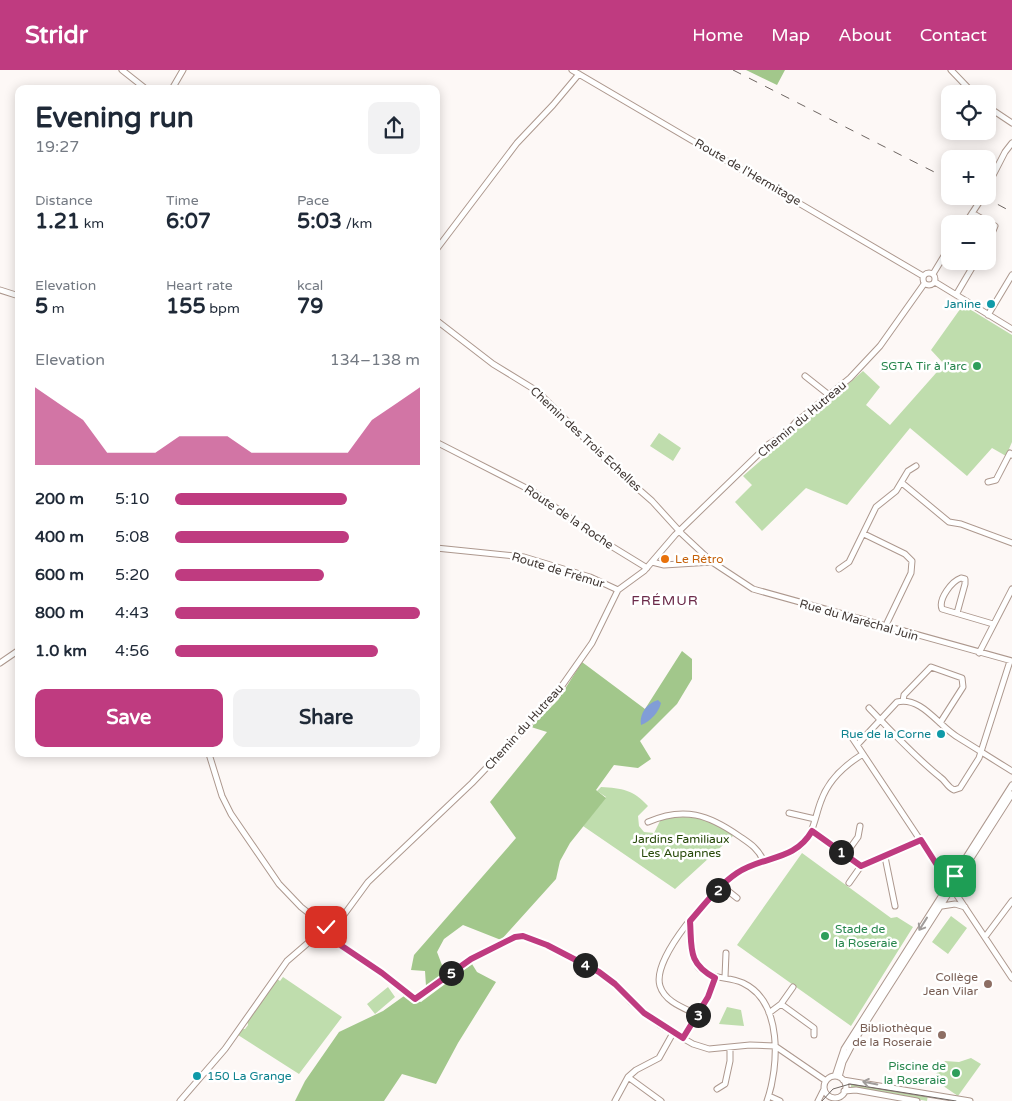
<!DOCTYPE html>
<html lang="en">
<head>
<meta charset="utf-8">
<style>
  body { margin:0; font-family:"Varela Round",sans-serif; background:#f2f2f3; color:#1f2937; height:100vh; display:flex; flex-direction:column; font-size:19px; white-space:nowrap }
  * { box-sizing:border-box; margin:0 }
  p { font-size:16px; color:#747a83 }
  .icon { flex:none; width:28px; height:28px; fill:none; stroke:currentColor; stroke-width:2; stroke-linecap:round; stroke-linejoin:round }
  .map { position:relative; flex:1; overflow:hidden }
  .panel { position:absolute; left:15px; top:15px; width:425px; height:672px; display:flex; flex-direction:column; background:#fff; border-radius:10px; box-shadow:0 2px 12px #0003 }
  .panel>* { flex:none }
  .buttons { position:absolute; left:941px; top:15px; display:grid; gap:10px }
  .buttons a { display:grid; place-items:center; width:55px; height:55px; border-radius:10px; background:#fff; box-shadow:0 2px 12px #0003; font-size:25px }
  .pin { position:absolute; display:grid; place-items:center; width:42px; height:42px; color:#fff; margin:-21px; border-radius:10px; box-shadow:0 2px 8px #0006 }
  .km { position:absolute; width:25px; height:25px; margin:-12px; border-radius:50%; background:#222; color:#fff; font-size:14px; line-height:25px; text-align:center }
  .round { display:grid; place-items:center; flex:none; width:52px; height:52px; border-radius:10px; background:#f2f2f3 }
  .overview { display:flex; align-items:center; justify-content:space-between; height:85px; padding:0 20px }
  h1 { font-size:28px; font-weight:700; line-height:38px }
  .stats { display:grid; grid-template-columns:repeat(3,1fr); gap:8px; height:85px; padding:5px 20px }
  .stats div { display:grid; align-content:center }
  .stats b { font-size:21px; font-weight:700 }
  .stats small { font-size:14px; font-weight:400 }
  .stats p { font-size:14px }
  .chart { height:140px; padding:10px 20px }
  .chart p { display:flex; justify-content:space-between }
  .chart svg { width:100%; height:90px; margin-top:5px; fill:#bf3b80; opacity:.7 }
  .primary-button { display:flex; gap:10px; margin-top:auto; padding:10px 20px }
  .primary-button a { flex:1; height:58px; border-radius:10px; background:#bf3b80; color:#fff; font-size:20px; font-weight:700; line-height:58px; text-align:center }
  .primary-button a+a { background:#f2f2f3; color:#1f2937 }
  ul { padding:0 20px; list-style:none; font-size:16px }
  li { display:grid; grid-template-columns:80px 60px 1fr; align-items:center; height:38px }
  li i { height:12px; border-radius:6px; background:#bf3b80 }
  header { display:flex; align-items:center; gap:30px; box-sizing:border-box; height:70px; padding:0 25px; background:#bf3b80; color:#fff }
  header strong { font-size:24px }
  nav { display:flex; gap:28px; margin-inline-start:auto; font-size:18px }
  .map>svg:first-child { display:block }
  .green { fill:#bfddad }
  .forest { fill:#a2c78b }
  .water { fill:#819dd7 }
  .lines { fill:none; stroke-linecap:round; stroke-linejoin:round }
  .minor-casing { stroke:#ad988e; stroke-width:7 }
  .minor { stroke:#fff; stroke-width:5 }
  .tram { stroke:#6e6662; stroke-width:1 }
  .rail { stroke:#6e6662; stroke-width:1; stroke-dasharray:9 9; stroke-linecap:butt }
  .minor-bridge-casing { stroke:#ad988e; stroke-width:7; stroke-linecap:butt }
  .minor-bridge { stroke:#fff; stroke-width:5 }
  .oneway { stroke:#a09c9a }
  .route-casing { stroke:#fff; stroke-width:10 }
  .route { stroke:#bf3b80; stroke-width:6 }
  .culture-dot { fill:#0f9aa8; stroke:#fff; stroke-width:2 }
  .leisure-dot { fill:#2e9e5b; stroke:#fff; stroke-width:2 }
  .food-dot { fill:#e8710a; stroke:#fff; stroke-width:2 }
  .education-dot { fill:#8d6e63; stroke:#fff; stroke-width:2 }
  .labels { text-anchor:middle; dominant-baseline:central; stroke-width:5; stroke-linejoin:round; paint-order:stroke }
  .street-label { font-size:12px; fill:#413834; stroke:#fff }
  .culture-label { font-size:12px; fill:#0d838f; stroke:#fff; text-anchor:end }
  .leisure-label { font-size:12px; fill:#27864d; stroke:#fff; text-anchor:end }
  .food-label { font-size:12px; fill:#c56008; stroke:#fff; text-anchor:start }
  .park-label { font-size:12px; fill:#264808; stroke:#fff }
  .education-label { font-size:12px; fill:#785e54; stroke:#fff; text-anchor:end }
  .neighbourhood-label { font-size:14px; letter-spacing:1px; fill:#6b2a49; stroke:#fff }
</style>
</head>
<body>
<header>
<strong>Stridr</strong>
<nav><a>Home</a><a>Map</a><a>About</a><a>Contact</a></nav>
</header>
<div class="map">
<svg width="1012" height="1031" viewBox="0 0 1012 1031">
  <rect width="100%" height="100%" fill="#fdf8f6"/>
  <path class="green" d="M963,235L1012,265V372L1006,386L992,378L967,406L910,358L847,435L806,418L762,461L735,432L752,415L743,406L863,301L880,317L866,335L890,355L944,294L931,280Z
    M659,363L681,378L673,391L650,376Z
    M601,717C622,718 634,720 648,736L638,746L639,756L644,762L654,763L661,749C689,745 711,746 733,766L675,819L583,756L606,727L597,721Z
    M802,783L891,848L897,847L913,857L851,956L737,875Z
    M951,846L967,858L948,884L932,872Z
    M283,907L342,947L299,1004L238,965L241,959H245L248,955L247,950L276,908L280,911Z
    M388,917L395,927L375,944L367,934Z
    M727,937L741,940L744,956L719,954Z
    M971,988L981,994L958,1026L933,1009L945,991L959,992Z
    M851,1012L928,1025L927,1031L851,1017Z"/>
  <path class="forest" d="M746,0H785L777,15Z
    M682,581L692,589V609L677,634L640,671L651,689L638,698L614,695L596,720L606,728L570,773L560,791L556,809L501,870L463,855L444,869L437,882L445,903L426,916L425,901L411,900L414,885L516,768L490,732L547,662L531,657L558,630L582,592L645,639Z
    M472,894L477,902L496,912L458,973L436,1014L402,1004L384,1031H295L305,1011L339,962L383,941L404,926L421,932Z"/>
  <path class="water" d="M658,630L661,633C659,642 650,652 641,655C639,644 647,633 658,630Z"/>
  <g class="lines">
    <defs>
      <path id="minor" d="M122,0L146,19
        M572,0L923,206
        M951,0L974,24
        M172,19L183,0
        M988,37L1012,53
        M988,115L1005,82L1012,73
        M972,143L995,156L988,173
        M965,154L980,131
        M436,180L517,73L553,35L579,4
        M923 209a6 6 0 1 1 12 0a6 6 0 1 1-12 0Z
        M933,204L950,176
        M935,212L1012,259
        M0,220L19,226
        M956,225L976,191
        M988,245L1012,205
        M436,250L493,294L537,321L612,396L652,431L682,464L712,492L753,519L1012,591
        M805,306L829,325
        M436,372L534,422L598,468L647,498
        M988,412L996,410L1010,383L1012,385
        M902,413L949,452L961,454L1012,473
        M864,464L905,484L912,491L911,503L885,557
        M436,478L524,487L590,507L618,520
        M652,492L664,495L712,492
        M839,499L849,492L876,437L896,421L908,401L916,396
        M957,543L965,514V509L961,508C952,511 938,529 942,539L993,554
        M979,583L1012,519
        M0,593L19,580
        M903,631L904,625L931,597L962,608L963,617L940,653
        M869,638C892,662 915,687 940,707C946,711 947,717 954,720L960,718L979,688L1010,591
        M851,666L1012,908
        M857,675L897,632C922,626 939,657 959,668C977,679 994,690 1012,701
        M209,684L222,726L231,744L279,814L301,837L326,857L333,870L382,903L414,929L471,889L515,867L523,866L547,875L599,902L615,914L631,932L660,955L693,974L709,979L750,975L775,976L826,1011
        M789,743L815,749
        M648,752C684,736 709,745 739,766C749,773 758,778 763,790
        M812,761L861,796L921,770
        M845,785L858,767L860,756
        M885,787L895,836
        M937,794L953,798L962,793
        M849,813L861,796
        M722,816L737,828
        M942,836L955,834L965,837
        M690,851C691,866 688,887 700,899C712,910 728,906 743,913C783,932 779,996 767,1031
        M985,867L1012,831
        M725,907L726,883
        M781,934L793,917
        M769,943L781,934L814,958V965
        M698,945C684,938 665,932 660,916C651,888 713,819 736,804C756,789 786,790 801,776C814,764 815,746 821,731C828,711 845,695 863,684
        M683,968L708,927L715,907
        M835,1006L844,979L1012,715
        M824 1017a11 11 0 1 1 22 0a11 11 0 1 1-22 0Z
        M628,1007L661,1031
        M839,1007L843,992L853,973L1012,724
        M843,1010L970,1031
        M717,1019L725,1014L730,991V978
        M844,1021L856,1020L917,1031
        M769,1026L780,1031
        M180,1031L225,979L287,891L316,866L335,857L368,812L472,713L554,627L592,573L618,520L644,501L675,465L769,374L787,363L795,353L850,308L880,276L924,214
        M615,1031L628,1007L636,1000L659,988L673,963
        M818,1031L824,1019"/>
    </defs>
    <use href="#minor" class="minor-casing"/>
    <use href="#minor" class="minor"/>
    <path class="tram" d="M822,1031L833,1019L850,1014L956,1031"/>
    <path class="rail" d="M733,0L950,110
      M982,126L1012,142"/>
    <defs>
      <path id="minor-bridge" d="M980,131L982,126"/>
    </defs>
    <use href="#minor-bridge" class="minor-bridge-casing"/>
    <use href="#minor-bridge" class="minor-bridge"/>
  </g>
  <defs><path id="oneway-shaft" d="M-6 0H5M1.5-3L5.5 0L1.5 3" fill="none" stroke-width="1.6" stroke-linecap="round" stroke-linejoin="round" transform="scale(1.25)"/></defs>
  <g class="oneway">
    <use href="#oneway-shaft" transform="translate(923 854) rotate(122)"/>
    <use href="#oneway-shaft" transform="translate(870 1013) rotate(-169)"/>
  </g>
  <g class="lines">
    <defs>
      <path id="route" d="M326,857L333,870L382,903L415,929L471,889L515,867L523,866L547,875L599,902L615,914L644,943L683,968L708,927L715,908C687,893 692,878 690,851C704,835 719,815 737,803C764,785 794,792 812,761L861,796L921,770L949,814L955,806"/>
    </defs>
    <use href="#route" class="route-casing"/>
    <use href="#route" class="route"/>
  </g>
  <g class="culture-dot">
    <circle cx="991" cy="234" r="5"/>
    <circle cx="941" cy="664" r="5"/>
    <circle cx="197" cy="1006" r="5"/>
  </g>
  <g class="leisure-dot">
    <circle cx="977" cy="296" r="5"/>
    <circle cx="825" cy="866" r="5"/>
    <circle cx="956" cy="1003" r="5"/>
  </g>
  <circle class="food-dot" cx="665" cy="489" r="5"/>
  <g class="education-dot">
    <circle cx="988" cy="914" r="5"/>
    <circle cx="942" cy="965" r="5"/>
  </g>
  <g class="labels">
    <g class="street-label">
      <text transform="translate(748 102) rotate(30)">Route de l'Hermitage</text>
      <text transform="translate(802 349) rotate(-40)">Chemin du Hutreau</text>
      <text transform="translate(586 369) rotate(43)">Chemin des Trois Echelles</text>
      <text transform="translate(569 447) rotate(34)">Route de la Roche</text>
      <text transform="translate(558 500) rotate(17)">Route de Frémur</text>
      <text transform="translate(859 550) rotate(16)">Rue du Maréchal Juin</text>
      <text transform="translate(524 657) rotate(-48)">Chemin du Hutreau</text>
    </g>
    <g class="culture-label">
      <text x="981" y="234">Janine</text>
      <text x="931" y="664">Rue de la Corne</text>
      <text x="207" y="1006" text-anchor="start">150 La Grange</text>
    </g>
    <g class="leisure-label">
      <text x="967" y="296">SGTA Tir à l’arc</text>
      <text x="835" y="859" text-anchor="start">Stade de<tspan x="835" dy="14">la Roseraie</tspan></text>
      <text x="946" y="996">Piscine de<tspan x="946" dy="14">la Roseraie</tspan></text>
    </g>
    <g class="food-label">
      <text x="675" y="489">Le Rétro</text>
    </g>
    <g class="park-label">
      <text x="681" y="769">Jardins Familiaux<tspan x="681" dy="14">Les Aupannes</tspan></text>
    </g>
    <g class="education-label">
      <text x="978" y="907">Collège<tspan x="978" dy="14">Jean Vilar</tspan></text>
      <text x="932" y="958">Bibliothèque<tspan x="932" dy="14">de la Roseraie</tspan></text>
    </g>
    <g class="neighbourhood-label">
      <text x="665" y="530">FRÉMUR</text>
    </g>
  </g>
</svg>
<div class="buttons">
<a><svg class="icon" aria-label="locate" viewBox="0 0 24 24"><circle cx="12" cy="12" r="6"/><path d="M12 2v4M12 18v4M2 12h4M18 12h4"/></svg></a>
<a>+</a>
<a>−</a>
</div>
<div class="pin" style="left:955px;top:806px;background:#1e9e55"><svg class="icon" aria-label="arrive" viewBox="0 0 24 24"><path d="M6 21V4h12l-3 4 3 4H6"/></svg></div>
<div class="pin" style="left:326px;top:857px;background:#d93025"><svg class="icon" aria-label="check" viewBox="0 0 24 24"><path d="M5 12l5 5 9-10"/></svg></div>
<b class="km" style="left:841px;top:782px">1</b>
<b class="km" style="left:718px;top:820px">2</b>
<b class="km" style="left:698px;top:945px">3</b>
<b class="km" style="left:585px;top:895px">4</b>
<b class="km" style="left:451px;top:903px">5</b>
<section class="panel">
<div class="overview"><div><h1>Evening run</h1><p>19:27</p></div><a class="round"><svg class="icon" aria-label="share" viewBox="0 0 24 24"><path d="M12 15V3M7 8l5-5 5 5M5 13v7h14v-7"/></svg></a></div>
<div class="stats">
<div><p>Distance</p><b>1.21<small> km</small></b></div>
<div><p>Time</p><b>6:07</b></div>
<div><p>Pace</p><b>5:03<small> /km</small></b></div>
</div>
<div class="stats">
<div><p>Elevation</p><b>5<small> m</small></b></div>
<div><p>Heart rate</p><b>155<small> bpm</small></b></div>
<div><p>kcal</p><b>79</b></div>
</div>
<div class="chart"><p><span>Elevation</span>134–138 m</p>
<svg viewBox="0 0 160 44" preserveAspectRatio="none"><path d="M0 44V6L10 14L20 22L30 38L40 38L50 38L60 30L70 30L80 30L90 38L100 38L110 38L120 38L130 38L140 22L150 14L160 6V44z"/></svg>
</div>
<ul>
<li><b>200 m</b>5:10<i style="width:70%"></i></li>
<li><b>400 m</b>5:08<i style="width:71%"></i></li>
<li><b>600 m</b>5:20<i style="width:61%"></i></li>
<li><b>800 m</b>4:43<i style="width:100%"></i></li>
<li><b>1.0 km</b>4:56<i style="width:83%"></i></li>
</ul>
<div class="primary-button"><a>Save</a><a>Share</a></div>
</section>
</div>
</body>
</html>
